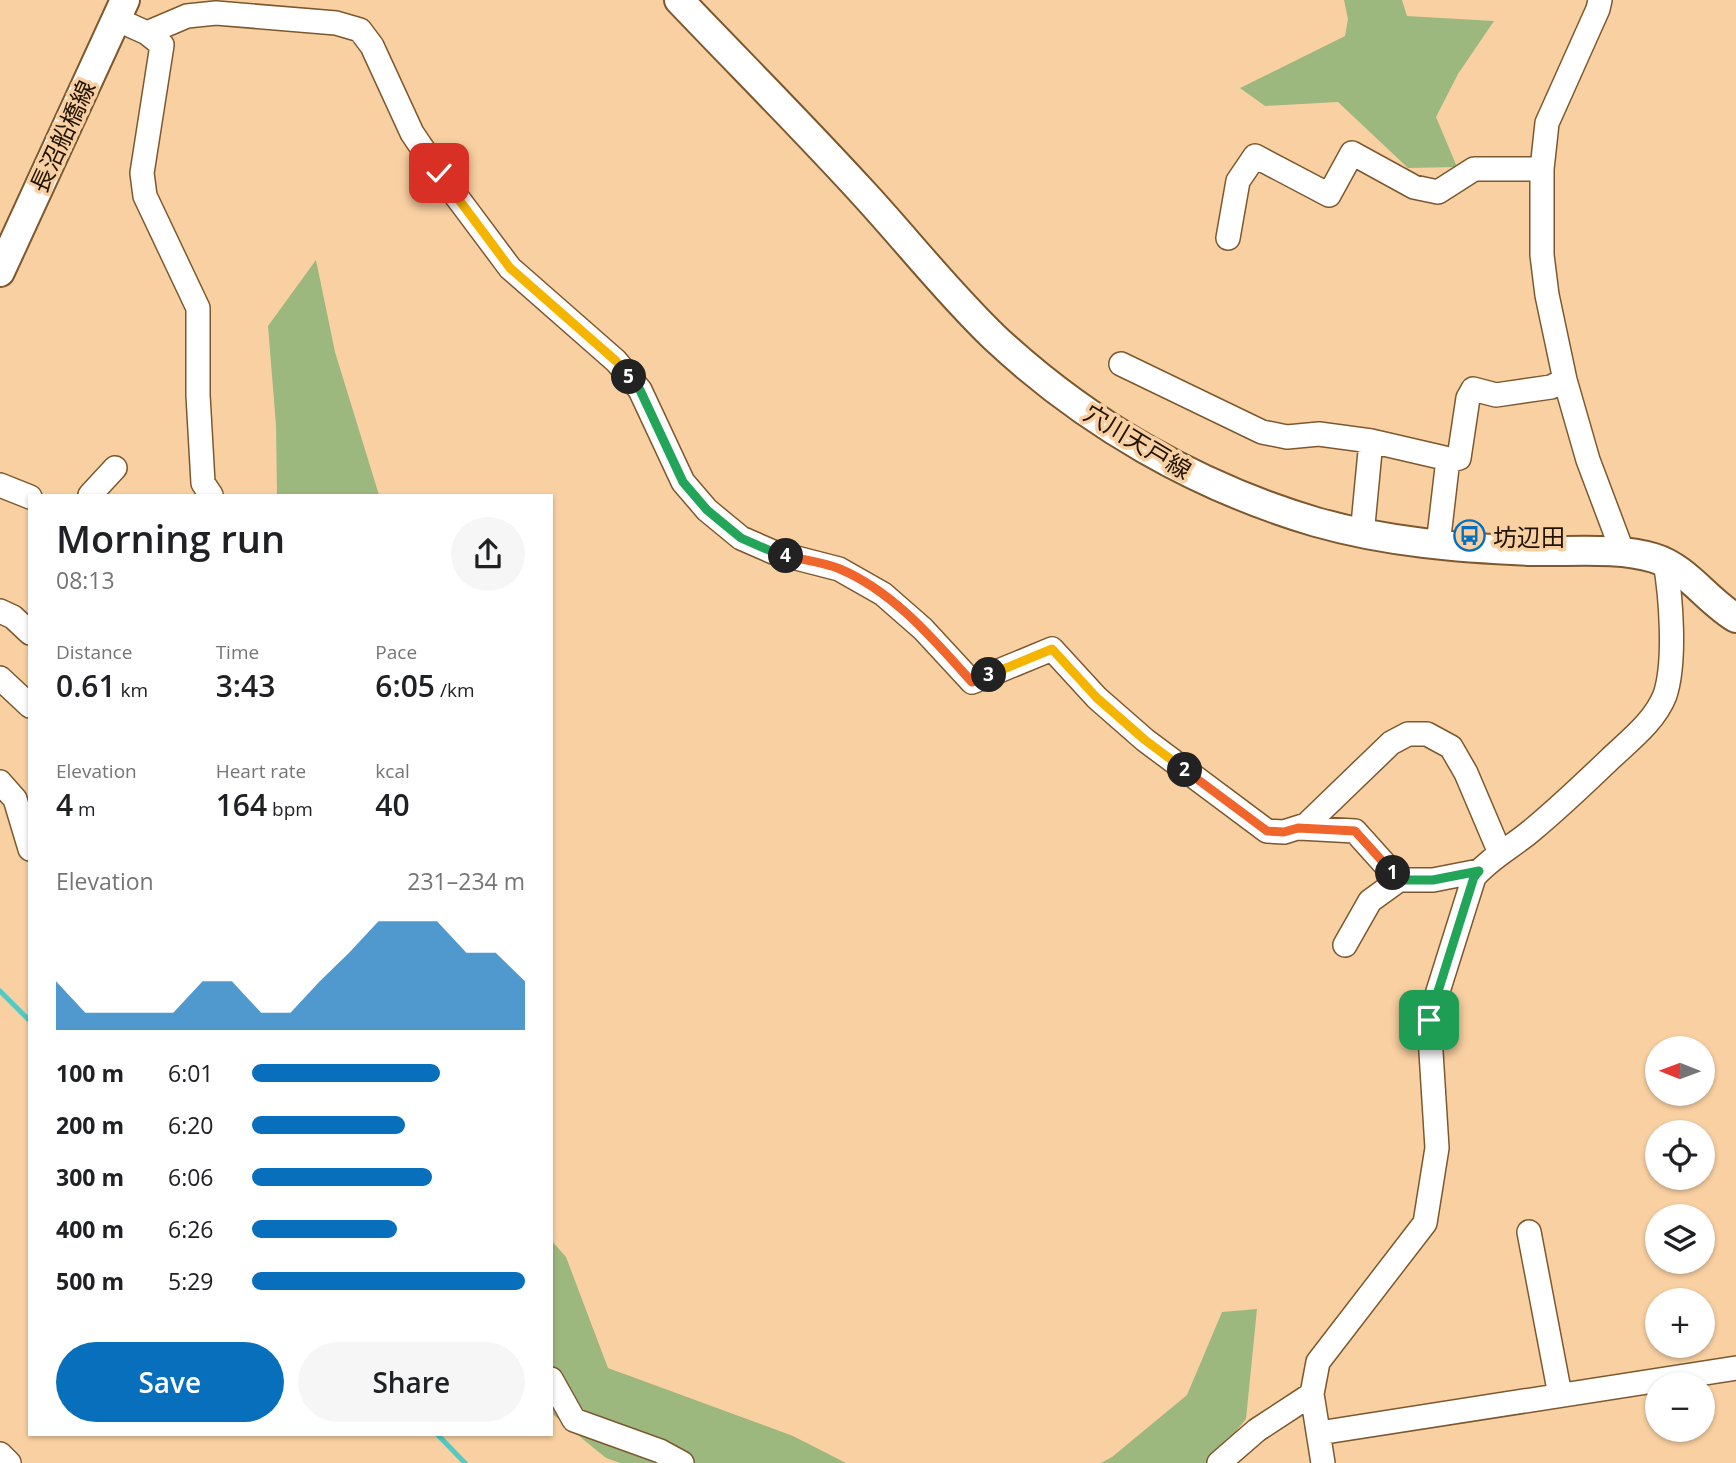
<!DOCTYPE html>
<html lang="en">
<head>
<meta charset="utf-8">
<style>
  body { margin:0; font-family:"Open Sans","Noto Sans JP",sans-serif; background:#f6f6f6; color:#202124; height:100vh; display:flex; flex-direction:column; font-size:26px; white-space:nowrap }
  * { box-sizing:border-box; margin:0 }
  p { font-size:23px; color:#757577 }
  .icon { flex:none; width:38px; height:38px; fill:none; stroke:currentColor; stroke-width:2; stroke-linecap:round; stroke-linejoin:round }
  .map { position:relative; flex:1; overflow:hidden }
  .drawer { position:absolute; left:28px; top:494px; width:525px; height:942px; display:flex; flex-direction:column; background:#fff; border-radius:0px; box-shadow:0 2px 5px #0004 }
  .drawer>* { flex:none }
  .needle { width:46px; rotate:271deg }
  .tools { position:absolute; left:1645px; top:1036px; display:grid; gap:14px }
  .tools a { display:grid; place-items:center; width:70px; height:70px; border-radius:50%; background:#fff; box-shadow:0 2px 5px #0004; font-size:35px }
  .pin { position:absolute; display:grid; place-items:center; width:60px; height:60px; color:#fff; margin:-30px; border-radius:14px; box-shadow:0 4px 10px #0006 }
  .km { position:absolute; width:35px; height:35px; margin:-18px; border-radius:50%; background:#222; color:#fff; font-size:19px; line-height:35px; text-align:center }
  .round { display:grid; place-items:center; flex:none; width:74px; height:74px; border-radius:37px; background:#f6f6f6 }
  .headline { display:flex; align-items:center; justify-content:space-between; height:119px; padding:0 28px }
  h1 { font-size:38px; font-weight:600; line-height:52px }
  .metrics { display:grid; grid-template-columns:repeat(3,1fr); gap:10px; height:119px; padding:7px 28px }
  .metrics div { display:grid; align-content:center }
  .metrics b { font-size:30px; font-weight:600 }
  .metrics small { font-size:19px; font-weight:400 }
  .metrics p { font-size:19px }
  .chart { height:196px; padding:14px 28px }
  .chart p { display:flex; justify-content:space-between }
  .chart svg { width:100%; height:126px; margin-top:7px; fill:#076fbb; opacity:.7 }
  .cta { display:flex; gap:14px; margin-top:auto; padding:14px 28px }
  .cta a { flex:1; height:80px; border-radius:42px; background:#076fbb; color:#fff; font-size:28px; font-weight:600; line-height:80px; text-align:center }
  .cta a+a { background:#f6f6f6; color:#202124 }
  ul { padding:0 28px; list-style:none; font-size:23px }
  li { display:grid; grid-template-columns:112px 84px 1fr; align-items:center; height:52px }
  li i { height:18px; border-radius:9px; background:#076fbb }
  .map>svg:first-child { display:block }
  .green { fill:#9db87e }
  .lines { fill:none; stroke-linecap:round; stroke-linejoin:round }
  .stream { stroke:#54cac2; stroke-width:5 }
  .minor-casing { stroke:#7d582e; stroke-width:26 }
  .major-casing { stroke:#7d582e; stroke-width:32 }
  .minor { stroke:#fff; stroke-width:23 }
  .major { stroke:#fff; stroke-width:28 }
  .split-1-casing { stroke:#fff; stroke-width:14 }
  .split-2-casing { stroke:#fff; stroke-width:14 }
  .split-3-casing { stroke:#fff; stroke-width:14 }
  .split-4-casing { stroke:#fff; stroke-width:14 }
  .split-5-casing { stroke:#fff; stroke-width:14 }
  .split-6-casing { stroke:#fff; stroke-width:14 }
  .split-1 { stroke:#22a559; stroke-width:9 }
  .split-2 { stroke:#f0652b; stroke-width:9 }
  .split-3 { stroke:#f5b400; stroke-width:9 }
  .split-4 { stroke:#f0652b; stroke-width:9 }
  .split-5 { stroke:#22a559; stroke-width:9 }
  .split-6 { stroke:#f5b400; stroke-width:9 }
  .labels { text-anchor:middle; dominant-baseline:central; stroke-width:7; stroke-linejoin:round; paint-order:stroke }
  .street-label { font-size:24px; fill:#221403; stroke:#f9d0a2 }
  .poi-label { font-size:24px; fill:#221403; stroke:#f9d0a2; text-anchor:start }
</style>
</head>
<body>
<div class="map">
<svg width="1736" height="1463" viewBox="0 0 1736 1463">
  <rect width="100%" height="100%" fill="#f9d0a2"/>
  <path class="green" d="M1344,0H1402L1407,16L1494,21L1458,74L1436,117L1457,167L1408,168L1338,102L1265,106L1240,88L1345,36L1348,19Z
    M316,260L335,352L379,495H277L276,425L268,326Z
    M551,1240L566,1257L608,1368L793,1436L846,1463H620L606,1458L551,1413Z
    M1257,1309L1246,1419L1210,1463H1101L1112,1457L1187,1395L1222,1312Z"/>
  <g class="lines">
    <path class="stream" d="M0,991L30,1021
      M436,1433L465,1463"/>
    <defs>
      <path id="minor" d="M1600,0L1598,9L1547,123L1542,169V255L1547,295L1565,380L1588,460L1623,553
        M116,19L147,33L187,16L216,13L336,23L360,30L372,46L412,133L439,173L510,268L616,361L640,390L683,482L707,510L741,538L773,552L839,569L883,594L923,629L972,682L1052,649L1097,698L1145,740L1267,831L1284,832L1306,825L1391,743L1408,734H1427L1451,747L1466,773L1500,853
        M147,33L162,45L142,173L145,196L198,308V395L203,483L211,495
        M1228,238L1238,181L1255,156L1329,195L1352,153L1414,187L1438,192L1474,169H1542
        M1121,364L1262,432L1287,437L1319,434L1371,441
        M0,485L30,497
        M90,495L115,468
        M1362,535L1371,441L1453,460L1459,458L1468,398L1473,389L1496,395L1551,387L1565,380
        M1438,545L1448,459
        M0,611L13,617L30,633
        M0,678L30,706
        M0,782L15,799L30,849
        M1299,828L1355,831L1399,880
        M1345,945L1370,901L1399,880H1433L1479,871
        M1529,1232L1560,1395
        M551,1379L574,1420L660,1451L682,1463
        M1319,1433L1736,1368
        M0,1454L9,1463
        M1219,1463L1257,1430L1312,1394
        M1323,1463L1312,1394L1318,1362L1425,1223L1437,1148L1429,1020L1474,877C1490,858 1512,847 1531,831C1559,808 1584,784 1610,759C1630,740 1655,721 1665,695C1676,662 1671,596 1665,562"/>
      <path id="major" d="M679,0C741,65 805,129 866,196C909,243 949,294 995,338C1086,423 1197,487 1316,522C1386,542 1459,548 1532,551C1570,552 1618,547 1654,558C1687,568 1707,601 1736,618
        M0,272L125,0"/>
    </defs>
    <use href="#minor" class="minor-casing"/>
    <use href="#major" class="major-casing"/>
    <use href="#minor" class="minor"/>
    <use href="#major" class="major"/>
  </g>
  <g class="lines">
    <defs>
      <path id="split-1" d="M1393,873L1399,880H1433L1479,871L1474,877L1429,1020"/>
      <path id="split-2" d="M1185,770L1267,831L1284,832L1298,828L1355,831L1393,873"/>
      <path id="split-3" d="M989,675L1052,649L1097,698L1145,740L1185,770"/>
      <path id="split-4" d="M786,556C804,560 823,562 840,569C894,592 933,639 972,682L989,675"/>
      <path id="split-5" d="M629,377L640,390L683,482L707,510L741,538L773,552L786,556"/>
      <path id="split-6" d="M439,173L510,268L616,361L629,377"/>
    </defs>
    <use href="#split-1" class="split-1-casing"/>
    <use href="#split-2" class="split-2-casing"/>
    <use href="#split-3" class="split-3-casing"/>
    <use href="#split-4" class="split-4-casing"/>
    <use href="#split-5" class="split-5-casing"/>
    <use href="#split-6" class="split-6-casing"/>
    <use href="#split-1" class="split-1"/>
    <use href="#split-2" class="split-2"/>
    <use href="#split-3" class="split-3"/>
    <use href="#split-4" class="split-4"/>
    <use href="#split-5" class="split-5"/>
    <use href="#split-6" class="split-6"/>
  </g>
  <defs>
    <symbol id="bus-ring" viewBox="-11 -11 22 22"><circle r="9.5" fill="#f9d0a2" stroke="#076fbb" stroke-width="1.5"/><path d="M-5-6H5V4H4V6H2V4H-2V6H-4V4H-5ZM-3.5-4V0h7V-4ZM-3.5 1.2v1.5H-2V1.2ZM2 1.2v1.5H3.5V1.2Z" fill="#076fbb"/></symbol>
  </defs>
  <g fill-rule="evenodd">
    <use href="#bus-ring" x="1452" y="518" width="35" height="35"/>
  </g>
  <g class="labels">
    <g class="street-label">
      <text transform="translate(62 136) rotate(-65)">長沼船橋線</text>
      <text transform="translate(1138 441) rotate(31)">穴川天戸線</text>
    </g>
    <g class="poi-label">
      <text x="1493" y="536">坊辺田</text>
    </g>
  </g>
</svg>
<div class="tools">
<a><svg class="needle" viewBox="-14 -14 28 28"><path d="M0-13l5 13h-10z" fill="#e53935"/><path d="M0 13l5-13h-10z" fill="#757577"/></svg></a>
<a><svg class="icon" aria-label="locate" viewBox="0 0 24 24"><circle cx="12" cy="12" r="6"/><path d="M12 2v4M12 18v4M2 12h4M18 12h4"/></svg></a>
<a><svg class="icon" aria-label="layers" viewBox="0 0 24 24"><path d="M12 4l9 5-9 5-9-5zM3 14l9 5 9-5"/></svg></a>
<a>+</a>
<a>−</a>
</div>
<div class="pin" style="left:1429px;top:1020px;background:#1e9e55"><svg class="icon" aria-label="arrive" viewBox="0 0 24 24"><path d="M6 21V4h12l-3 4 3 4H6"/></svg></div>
<div class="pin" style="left:439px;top:173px;background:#d93025"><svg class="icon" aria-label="check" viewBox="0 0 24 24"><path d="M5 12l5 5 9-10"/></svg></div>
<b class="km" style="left:1393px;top:873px">1</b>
<b class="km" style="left:1185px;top:770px">2</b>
<b class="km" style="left:989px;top:675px">3</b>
<b class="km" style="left:786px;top:556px">4</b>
<b class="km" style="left:629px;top:377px">5</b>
<section class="drawer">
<div class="headline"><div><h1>Morning run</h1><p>08:13</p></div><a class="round"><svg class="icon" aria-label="share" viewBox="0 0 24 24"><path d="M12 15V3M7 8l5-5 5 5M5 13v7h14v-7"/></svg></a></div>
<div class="metrics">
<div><p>Distance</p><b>0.61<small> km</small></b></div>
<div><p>Time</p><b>3:43</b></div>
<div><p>Pace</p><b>6:05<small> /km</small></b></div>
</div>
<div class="metrics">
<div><p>Elevation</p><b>4<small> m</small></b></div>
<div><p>Heart rate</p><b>164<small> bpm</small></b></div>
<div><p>kcal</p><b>40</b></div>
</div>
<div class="chart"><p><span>Elevation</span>231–234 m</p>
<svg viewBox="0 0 160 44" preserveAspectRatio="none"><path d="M0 44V27L10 38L20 38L30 38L40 38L50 27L60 27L70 38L80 38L90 27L100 17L110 6L120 6L130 6L140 17L150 17L160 27V44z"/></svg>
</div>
<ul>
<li><b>100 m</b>6:01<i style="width:69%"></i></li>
<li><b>200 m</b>6:20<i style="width:56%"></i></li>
<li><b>300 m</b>6:06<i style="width:66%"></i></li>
<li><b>400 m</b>6:26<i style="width:53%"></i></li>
<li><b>500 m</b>5:29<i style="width:100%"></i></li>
</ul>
<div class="cta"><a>Save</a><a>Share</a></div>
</section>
</div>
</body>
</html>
